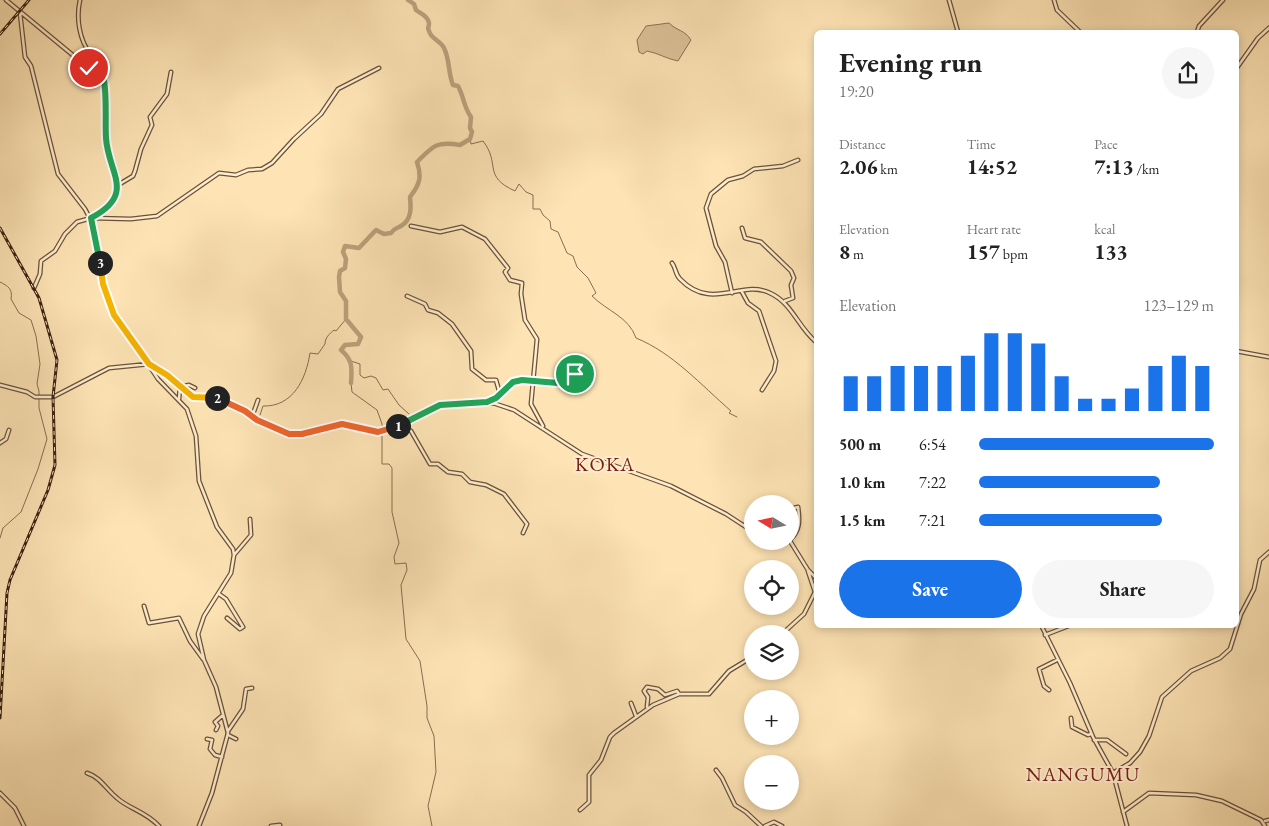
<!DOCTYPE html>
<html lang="en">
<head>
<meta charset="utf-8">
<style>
  body { margin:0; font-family:"EB Garamond",serif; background:#f6f6f6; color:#222; height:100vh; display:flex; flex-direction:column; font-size:19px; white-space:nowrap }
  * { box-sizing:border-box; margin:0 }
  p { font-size:16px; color:#767676 }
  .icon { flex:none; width:28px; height:28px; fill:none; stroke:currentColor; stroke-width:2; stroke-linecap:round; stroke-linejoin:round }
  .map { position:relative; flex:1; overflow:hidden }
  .panel { position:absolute; left:814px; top:30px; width:425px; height:598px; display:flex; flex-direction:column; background:#fff; border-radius:8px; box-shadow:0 2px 8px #0003 }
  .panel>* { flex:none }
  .needle { width:32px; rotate:280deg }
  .controls { position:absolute; left:744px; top:495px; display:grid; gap:10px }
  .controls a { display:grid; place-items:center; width:55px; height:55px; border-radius:50%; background:#fff; box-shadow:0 2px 8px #0003; font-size:25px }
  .pin { position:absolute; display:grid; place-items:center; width:42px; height:42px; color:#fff; margin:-21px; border:2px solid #fff; border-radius:50%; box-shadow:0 1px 5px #0007 }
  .km { position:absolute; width:25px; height:25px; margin:-12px; border-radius:50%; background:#222; color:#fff; font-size:14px; line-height:25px; text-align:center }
  .round { display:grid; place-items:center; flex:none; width:52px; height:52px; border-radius:26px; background:#f6f6f6 }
  .head { display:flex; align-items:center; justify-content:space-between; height:85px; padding:0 25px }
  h1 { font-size:28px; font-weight:700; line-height:38px }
  .figures { display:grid; grid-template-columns:repeat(3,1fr); gap:8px; height:85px; padding:5px 25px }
  .figures div { display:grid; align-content:center }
  .figures b { font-size:21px; font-weight:700 }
  .figures small { font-size:14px; font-weight:400 }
  .figures p { font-size:14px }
  .chart { height:140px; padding:10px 25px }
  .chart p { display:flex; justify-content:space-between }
  .chart svg { width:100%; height:90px; margin-top:5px; stroke:#1a73e8; stroke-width:6 }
  .action { display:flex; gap:10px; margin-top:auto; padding:10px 25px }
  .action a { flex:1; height:58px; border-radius:30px; background:#1a73e8; color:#fff; font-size:20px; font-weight:700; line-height:58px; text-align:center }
  .action a+a { background:#f6f6f6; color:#222 }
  ul { padding:0 25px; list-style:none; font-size:16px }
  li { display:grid; grid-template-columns:80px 60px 1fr; align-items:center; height:38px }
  li i { height:12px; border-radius:6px; background:#1a73e8 }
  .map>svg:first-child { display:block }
  .green { fill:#ddc399; stroke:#8c7254 }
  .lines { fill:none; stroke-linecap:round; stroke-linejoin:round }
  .stream { stroke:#876e51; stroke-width:1 }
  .river { stroke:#bba27d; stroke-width:4.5 }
  .minor-casing { stroke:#6b5238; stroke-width:5 }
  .minor { stroke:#feedcf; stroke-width:2.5 }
  .rail-casing { stroke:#3a210f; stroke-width:3 }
  .rail { stroke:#feedcf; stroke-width:1; stroke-dasharray:4; stroke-linecap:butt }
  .split-1-casing { stroke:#fff; stroke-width:10 }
  .split-2-casing { stroke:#fff; stroke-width:10 }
  .split-3-casing { stroke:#fff; stroke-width:10 }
  .split-4-casing { stroke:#fff; stroke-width:10 }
  .split-1 { stroke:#22a559; stroke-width:6 }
  .split-2 { stroke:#f0652b; stroke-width:6 }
  .split-3 { stroke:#f5b400; stroke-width:6 }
  .split-4 { stroke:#22a559; stroke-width:6 }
  .labels { text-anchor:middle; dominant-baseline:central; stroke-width:4; stroke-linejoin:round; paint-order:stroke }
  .quarter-label { font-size:20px; letter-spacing:1px; fill:#7a1f14; stroke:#feedcf }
</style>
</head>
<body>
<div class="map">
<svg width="1269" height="826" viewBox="0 0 1269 826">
  <rect width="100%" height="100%" fill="#fee4b5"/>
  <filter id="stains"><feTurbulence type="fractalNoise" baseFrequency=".004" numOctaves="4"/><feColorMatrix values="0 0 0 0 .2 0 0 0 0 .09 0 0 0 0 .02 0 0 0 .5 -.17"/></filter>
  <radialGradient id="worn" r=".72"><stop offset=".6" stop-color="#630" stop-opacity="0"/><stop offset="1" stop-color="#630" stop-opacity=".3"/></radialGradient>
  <path class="green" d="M669,23C677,31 685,30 691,40L678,61C667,59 658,53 647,51L643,54L639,52L637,40L646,26Z"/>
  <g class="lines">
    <path class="stream" d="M470,139L471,144L483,141C501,164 482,176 515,191L519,184L526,192L533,195V209H540L543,215L550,221L551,229L558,232L567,253L573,256L577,267L588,278L596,293L592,296C607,311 629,317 636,338C673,353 701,385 731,411L729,413L737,417
      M0,282C8,286 13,289 11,299L19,313L31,320L36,336L40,364L37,384L39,391V408L47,439L38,469L21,512L3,528L0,538
      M351,361L360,364V375L364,378L371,376L376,378L383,390L388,389L399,405L409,414
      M351,383L352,392L377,410L382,424V464H389L392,468V512L399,543L394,557L395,564L406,563L407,570L401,585L406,639L420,661L427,706V718L434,736L436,772L428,806L432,826
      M260,415L263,406C293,407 306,379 310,353L318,354L325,344C325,338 329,334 334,330L336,331L346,319"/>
    <path class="river" d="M351,383C352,368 353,360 341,350L345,345L358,344L361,337L346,319V301L340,292L339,277L340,271L345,268L346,259L343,252L345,246L359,248L376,230L384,234L391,233C394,228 396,229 401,226C412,220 411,207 410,197C420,184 422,177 417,162C433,146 436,141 460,145L470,139L472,132L470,128L471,117C464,108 464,97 458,86L453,85C448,73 450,60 444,48C440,40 431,39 429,31C427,27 429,28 429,23C428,16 421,14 416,10L414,4L408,0"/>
    <defs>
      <path id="minor" d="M6,0L103,80
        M80,0C76,18 79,40 91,55C94,59 99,61 101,66C111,89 102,118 107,142C110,157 121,174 117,190C114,202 101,210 92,218
        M949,0L958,32
        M1054,0L1057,10L1080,32
        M20,13L25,57L31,66L58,174L85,209L94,226L102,278L110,306L158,379L187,409L196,436L199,481L217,527L233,549L234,555L231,573L204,616L198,634L204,660L216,687L228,733L212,793L199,826
        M1197,32L1199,26L1223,0
        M1236,69L1258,38L1269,28
        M118,185L133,176L135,171L141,149L152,125L150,117L167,94L171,72
        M411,226L440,232L462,227L485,239L508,268L505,272L510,280L522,283L521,294L525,320L537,339L531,404L543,426
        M742,228L745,238L761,242L791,271L794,278L791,285L793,298L785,301
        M672,263C676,268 675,274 680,279C712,312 741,279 770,293C792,303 798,327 816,342
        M34,288L40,274L41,261L55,251L65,234L77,222L91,218L131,219L157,216L219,173L236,175L248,170L262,169L272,163L294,139L321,114L338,89L379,68
        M742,292L748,303L759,311L776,361L774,371L762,390
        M732,293L725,262L716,246L706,208L711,194L728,180L743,176L754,169L783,166L798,160
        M407,296L425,304L428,310L438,313L452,324L471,351L472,369L486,380H496L500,394
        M1236,351L1269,357
        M0,385L27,392L35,397H53L109,368L149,364L167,375L193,397L219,398L245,411L257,420L293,435L342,424L381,432L402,425L440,405L493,403L514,410L582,454L671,486L726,514L752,531
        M179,399L180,387L189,385L195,388
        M488,402L496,398L513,382L522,380L558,383L575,374
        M254,417L253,414L258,400
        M402,425L411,431L430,464H438L448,472L462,474L470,482L486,485L504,494L527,524L523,533
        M0,443L6,439L9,430
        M790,509L798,507C800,521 800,531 790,540
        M744,525L752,521
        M790,541L808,570L816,578
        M234,555L251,535L250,519
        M808,571L815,592
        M219,594L226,599L243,627
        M144,606L149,623L179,618L190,641L203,659
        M227,618L240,629L243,627
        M1041,625L1070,683L1093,737L1113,773L1127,826
        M782,634L804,614L816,590
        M1045,635L1071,625
        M1049,690L1044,686L1039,669L1057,660
        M631,703L636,716
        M647,707L648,697L644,691L647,687L658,689L665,695L677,691L679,694
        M1071,718L1072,727L1088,735L1091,734
        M216,730L218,726L215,722L223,715
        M228,731L243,709L246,689L252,688
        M228,735L236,739
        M207,739L212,740L210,749L215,755L222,757
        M1094,740H1107L1126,754
        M716,770L722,778L735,805L746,812L761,826
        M87,773C100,777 106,789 117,798C129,809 145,811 159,826
        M1113,773L1130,763L1140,752L1149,736L1162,697L1191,671L1220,658L1230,649L1241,614L1254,589L1260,560L1269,552
        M0,793L15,808L24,826
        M580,810L589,802V775L601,760L610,737L614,733L653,705L679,694H709L729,671L752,657
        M1123,812L1149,793L1196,795L1222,801L1261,820L1265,826
        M1265,821L1269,820
        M271,826L280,825
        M765,826L774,822L782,826"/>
    </defs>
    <use href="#minor" class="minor-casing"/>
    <use href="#minor" class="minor"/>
    <defs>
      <path id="rail" d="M0,34L29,0
        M0,228L39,298L57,360L53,397L55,465L48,490L10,580L7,593L0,718"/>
    </defs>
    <use href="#rail" class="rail-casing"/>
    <use href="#rail" class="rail"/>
  </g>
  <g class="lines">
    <defs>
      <path id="split-1" d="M398,426L440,405L487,402L496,398L513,382L522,380L558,383L575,374"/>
      <path id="split-2" d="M217,398L245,411L257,420L289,434H302L342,424L378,432L398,426"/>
      <path id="split-3" d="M100,263L103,284L114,315L149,364L167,375L193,397L217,398"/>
      <path id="split-4" d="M89,68L104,80C107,100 105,119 106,138C108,173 137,194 91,218L100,263"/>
    </defs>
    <use href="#split-1" class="split-1-casing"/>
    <use href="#split-2" class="split-2-casing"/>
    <use href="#split-3" class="split-3-casing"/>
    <use href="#split-4" class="split-4-casing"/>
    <use href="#split-1" class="split-1"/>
    <use href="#split-2" class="split-2"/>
    <use href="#split-3" class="split-3"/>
    <use href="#split-4" class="split-4"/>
  </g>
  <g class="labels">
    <g class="quarter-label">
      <text x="605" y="464">KOKA</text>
      <text x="1083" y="774">NANGUMU</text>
    </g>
  </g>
  <rect width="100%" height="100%" filter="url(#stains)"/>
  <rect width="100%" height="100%" fill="url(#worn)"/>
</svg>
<div class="controls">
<a><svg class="needle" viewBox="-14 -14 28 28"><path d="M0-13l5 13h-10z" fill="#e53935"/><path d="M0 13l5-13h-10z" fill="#767676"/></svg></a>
<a><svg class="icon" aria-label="locate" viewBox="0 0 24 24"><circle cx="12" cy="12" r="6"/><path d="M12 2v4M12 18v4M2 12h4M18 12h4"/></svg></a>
<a><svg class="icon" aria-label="layers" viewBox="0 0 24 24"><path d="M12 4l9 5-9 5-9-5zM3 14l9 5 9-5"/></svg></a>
<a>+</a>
<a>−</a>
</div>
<div class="pin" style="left:575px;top:374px;background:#1e9e55"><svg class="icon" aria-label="arrive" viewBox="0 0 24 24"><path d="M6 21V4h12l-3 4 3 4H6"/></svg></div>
<div class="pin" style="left:89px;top:68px;background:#d93025"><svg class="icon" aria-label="check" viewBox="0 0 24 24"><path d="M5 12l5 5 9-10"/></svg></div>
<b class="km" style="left:398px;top:426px">1</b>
<b class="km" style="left:217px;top:398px">2</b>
<b class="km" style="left:100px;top:263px">3</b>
<section class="panel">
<div class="head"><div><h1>Evening run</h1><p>19:20</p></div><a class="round"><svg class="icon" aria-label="share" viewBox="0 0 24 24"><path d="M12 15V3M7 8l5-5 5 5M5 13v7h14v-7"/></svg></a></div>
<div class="figures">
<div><p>Distance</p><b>2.06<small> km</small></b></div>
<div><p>Time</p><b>14:52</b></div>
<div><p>Pace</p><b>7:13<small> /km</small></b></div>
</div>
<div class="figures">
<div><p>Elevation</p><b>8<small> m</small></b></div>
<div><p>Heart rate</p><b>157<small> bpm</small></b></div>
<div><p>kcal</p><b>133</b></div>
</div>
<div class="chart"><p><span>Elevation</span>123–129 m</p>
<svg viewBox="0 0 160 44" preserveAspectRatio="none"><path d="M5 44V27M15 44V27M25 44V22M35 44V22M45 44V22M55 44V17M65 44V6M75 44V6M85 44V11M95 44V27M105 44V38M115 44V38M125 44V33M135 44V22M145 44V17M155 44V22"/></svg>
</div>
<ul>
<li><b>500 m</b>6:54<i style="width:100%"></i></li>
<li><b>1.0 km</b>7:22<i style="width:77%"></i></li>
<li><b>1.5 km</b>7:21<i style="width:78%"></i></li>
</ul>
<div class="action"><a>Save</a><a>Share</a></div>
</section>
</div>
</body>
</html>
